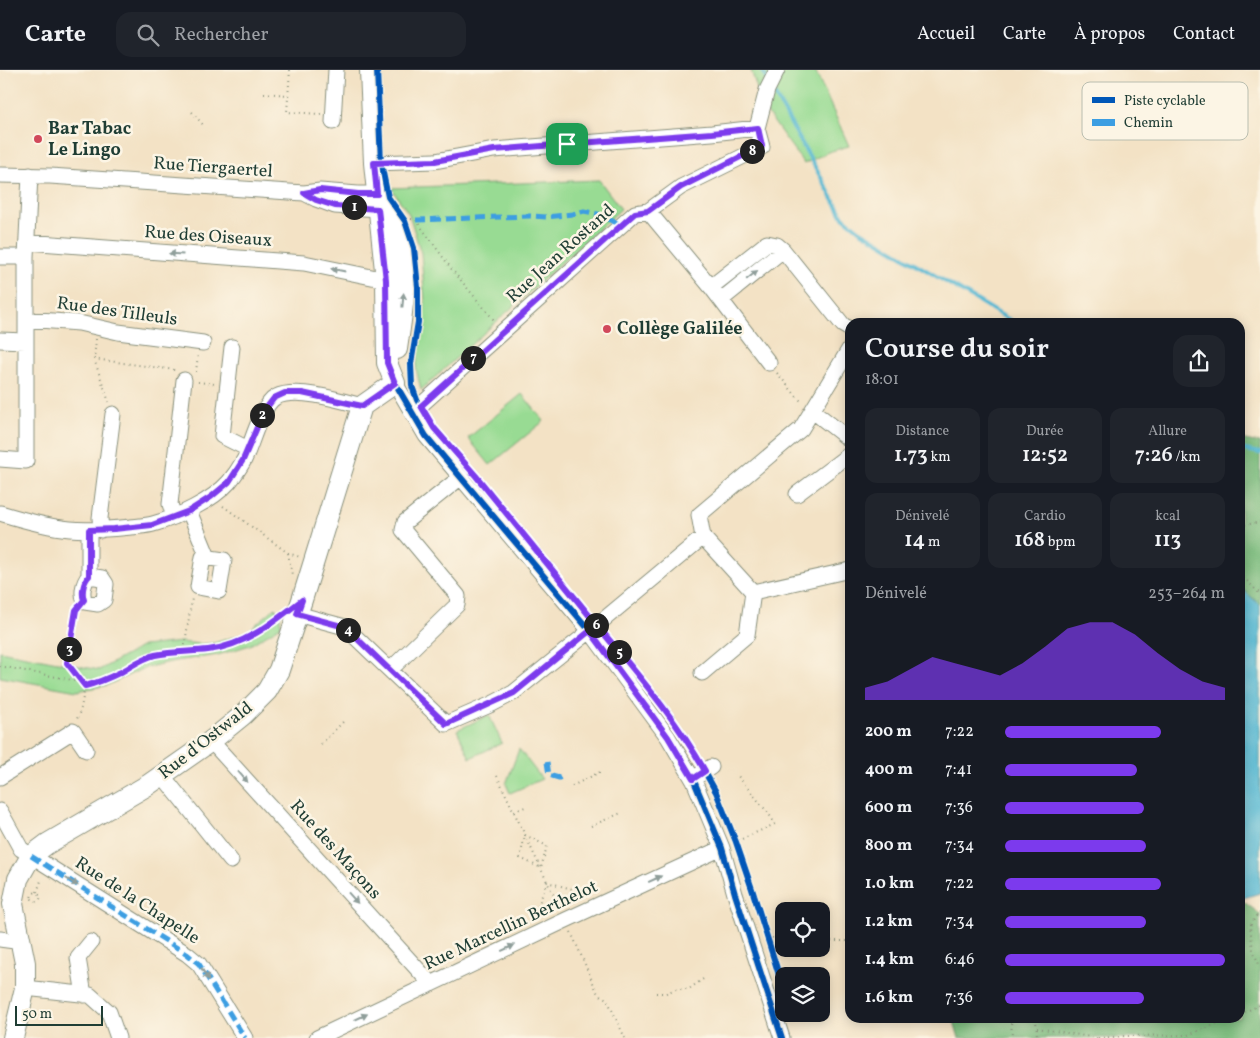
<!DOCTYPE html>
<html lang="fr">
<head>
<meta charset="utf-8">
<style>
  body { margin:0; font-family:Vollkorn,serif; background:#20242c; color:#f1f3f6; height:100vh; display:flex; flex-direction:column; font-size:19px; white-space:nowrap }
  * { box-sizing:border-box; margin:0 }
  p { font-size:16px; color:#9ea1a6 }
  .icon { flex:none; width:28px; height:28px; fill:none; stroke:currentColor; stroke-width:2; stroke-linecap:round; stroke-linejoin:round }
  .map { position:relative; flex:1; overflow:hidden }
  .sheet { position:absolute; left:845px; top:248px; width:400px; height:705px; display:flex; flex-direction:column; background:#171b24; border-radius:15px; box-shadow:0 2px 12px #0003 }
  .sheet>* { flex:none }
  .tools { position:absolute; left:775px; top:832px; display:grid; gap:10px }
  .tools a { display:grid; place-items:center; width:55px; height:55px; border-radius:10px; background:#171b24; box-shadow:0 2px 12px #0003; font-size:25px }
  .scale { position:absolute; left:15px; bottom:12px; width:88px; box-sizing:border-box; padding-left:5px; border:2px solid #1f3d34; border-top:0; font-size:14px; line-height:18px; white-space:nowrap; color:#1f3d34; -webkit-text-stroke:4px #fcf5e5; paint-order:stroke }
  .pin { position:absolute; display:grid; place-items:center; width:42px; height:42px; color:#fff; margin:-21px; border-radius:10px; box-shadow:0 2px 8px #0006 }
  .km { position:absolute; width:25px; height:25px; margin:-12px; border-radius:50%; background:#222; color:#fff; font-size:14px; line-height:25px; text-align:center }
  .round { display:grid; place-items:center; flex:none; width:52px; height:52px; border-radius:15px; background:#20242c }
  .head { display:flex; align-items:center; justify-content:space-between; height:85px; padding:0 20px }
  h1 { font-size:28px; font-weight:600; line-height:38px }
  .figures { display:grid; grid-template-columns:repeat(3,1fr); gap:8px; height:85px; padding:5px 20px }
  .figures div { display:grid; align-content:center; border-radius:12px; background:#20242c; text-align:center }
  .figures b { font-size:21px; font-weight:600 }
  .figures small { font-size:14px; font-weight:400 }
  .figures p { font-size:14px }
  .chart { height:140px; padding:10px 20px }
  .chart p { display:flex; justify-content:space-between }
  .chart svg { width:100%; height:90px; margin-top:5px; fill:#7c3aed; opacity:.7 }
  ul { padding:0 20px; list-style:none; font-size:16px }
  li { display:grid; grid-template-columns:80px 60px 1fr; align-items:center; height:38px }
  li i { height:12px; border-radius:6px; background:#7c3aed }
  header { display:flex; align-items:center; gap:30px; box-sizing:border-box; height:70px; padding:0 25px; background:#171b24; border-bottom:1px solid #363941 }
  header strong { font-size:24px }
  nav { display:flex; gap:28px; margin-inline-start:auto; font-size:18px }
  .search { width:350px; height:45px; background:#20242c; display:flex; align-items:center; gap:12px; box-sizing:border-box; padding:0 18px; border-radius:15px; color:#9ea1a6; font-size:19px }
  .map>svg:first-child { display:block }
  .green { fill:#98db93; stroke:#5c8c64 }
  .forest { fill:#7abb7d; stroke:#4c7c58 }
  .water { fill:#55b8d3; stroke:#3a7a84 }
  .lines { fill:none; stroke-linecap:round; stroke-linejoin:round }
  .stream { stroke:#55b8d3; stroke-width:4 }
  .minor-casing { stroke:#89907c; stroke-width:17 }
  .major-casing { stroke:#89907c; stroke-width:22 }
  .path { stroke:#89907c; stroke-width:2; stroke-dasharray:1 4; stroke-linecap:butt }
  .minor { stroke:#fff; stroke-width:15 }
  .major { stroke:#fff; stroke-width:20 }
  .quiet { stroke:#3c9ee2; stroke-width:5; stroke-dasharray:10 5; stroke-linecap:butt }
  .cycleway-casing { stroke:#fcf5e5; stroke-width:9 }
  .cycleway { stroke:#0057b8; stroke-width:6 }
  .oneway { fill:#8f9e9a }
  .route-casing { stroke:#fff; stroke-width:10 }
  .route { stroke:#7c3aed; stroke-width:6 }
  .poi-dot { fill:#d1495b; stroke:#fcf5e5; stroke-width:2 }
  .labels { text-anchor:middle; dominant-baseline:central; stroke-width:5; stroke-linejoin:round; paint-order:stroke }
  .poi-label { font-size:18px; font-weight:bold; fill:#1f3d34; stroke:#fcf5e5; text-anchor:start }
  .street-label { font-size:18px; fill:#1f3d34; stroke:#fcf5e5 }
  .key { fill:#fcf5e5; stroke:#babeb0; stroke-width:1 }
  .key-label { font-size:14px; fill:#1f3d34 }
</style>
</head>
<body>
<header>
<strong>Carte</strong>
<div class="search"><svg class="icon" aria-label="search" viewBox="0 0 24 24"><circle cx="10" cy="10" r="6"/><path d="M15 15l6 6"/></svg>Rechercher</div>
<nav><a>Accueil</a><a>Carte</a><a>À propos</a><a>Contact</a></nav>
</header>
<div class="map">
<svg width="1260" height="968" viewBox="0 0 1260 968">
  <rect width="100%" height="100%" fill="#fcf5e5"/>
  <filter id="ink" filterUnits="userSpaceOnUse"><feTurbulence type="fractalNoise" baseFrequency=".02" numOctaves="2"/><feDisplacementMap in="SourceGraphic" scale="10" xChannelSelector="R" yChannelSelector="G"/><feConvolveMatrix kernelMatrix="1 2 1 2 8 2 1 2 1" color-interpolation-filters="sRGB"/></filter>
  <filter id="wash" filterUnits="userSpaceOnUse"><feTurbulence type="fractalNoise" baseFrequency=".0096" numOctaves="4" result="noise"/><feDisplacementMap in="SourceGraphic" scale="20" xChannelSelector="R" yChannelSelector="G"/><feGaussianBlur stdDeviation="1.12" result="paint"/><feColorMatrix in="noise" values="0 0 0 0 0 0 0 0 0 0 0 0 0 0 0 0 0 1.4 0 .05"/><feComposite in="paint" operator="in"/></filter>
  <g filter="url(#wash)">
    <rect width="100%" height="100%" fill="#f3e2c5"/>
    <path class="green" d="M751,0H815L849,76L828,82L804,94L763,37Z
      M599,110L621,139L421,320L416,298L425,232L421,183L409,144L391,118Z
      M522,324L544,351L490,395L468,368Z
      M275,538L280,544L281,556L250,575L218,585L175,591L144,598L108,615L77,621L0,607V581L99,600L143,576L181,572L200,574L214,573L246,563Z
      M489,645L502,673L470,688L457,660Z
      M519,679L542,709L510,723L506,714Z"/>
    <path class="forest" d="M1240,369L1260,373V535L1240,517Z
      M1240,829L1260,844V968H959L953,948H1240Z"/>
    <path class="water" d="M1240,517L1260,535V823L1240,829Z"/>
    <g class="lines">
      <path class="stream" d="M762,0L767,10
        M771,18L843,147L859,160L1013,252
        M1240,379L1260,383"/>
    </g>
  </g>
  <g filter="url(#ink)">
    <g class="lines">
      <defs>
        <path id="minor" d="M333,52L336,0
          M374,93L435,91L494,80L712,63L757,58
          M0,105L50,106L304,123L320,121L358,124H377
          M304,123L316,129L335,136L378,139
          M648,141L711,217L769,293
          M27,172L304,193L386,210
          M0,187H26
          M711,217L767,173L777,175L783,180L843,255L850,259
          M721,230L783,180
          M26,249L79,253L118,262L203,273
          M0,270L25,271
          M232,277L222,366L248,379
          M395,313L426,366L590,561L668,667L694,711L722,778L735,824L782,968
          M813,341L850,370
          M412,343L635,143L648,141L681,117L762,77L757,58L767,20L777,0
          M0,389L26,391V187L30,105
          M797,424L850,384
          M189,441L208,487
          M0,443C23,450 47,457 70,459C91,461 111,459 131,457C138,456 146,456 153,454C178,447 212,431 229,412C234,406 240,397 244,390C252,374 261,335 276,327C296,317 340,330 362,336
          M174,447L170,434L184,310
          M89,460V506
          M101,460L100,448L113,344
          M703,467L753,522L850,500
          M203,487L224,490L219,521L198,517Z
          M89,506L102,508L106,514L104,530L98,534L85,532C81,524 83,513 89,506Z
          M297,544L345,557L446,654L492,634L513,623L590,561L703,467L699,445L801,359L850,278
          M390,600L457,535L458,526L403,460L405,452L461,407
          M702,603L747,565L753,522
          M211,671L431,914
          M162,705L231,791
          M0,707L73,661L86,680
          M693,709L711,697
          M0,741L21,779L187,884L199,894L245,968
          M0,869L22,872
          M25,918L90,925L109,942L118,968
          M84,925L78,888L91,872
          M317,968L566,850L722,778"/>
        <path id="major" d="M370,0L374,93L386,210L387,293L395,313
          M381,133C387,144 394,155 398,168C410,203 402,243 397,279
          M13,968L25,918V893L13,834L18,809L31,786L47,774L148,715L211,671L243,645L267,621L279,600L302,530L362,336L395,313"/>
      </defs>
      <use href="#minor" class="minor-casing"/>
      <use href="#major" class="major-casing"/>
      <path class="path" d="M290,0L287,42L321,44
        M264,23L288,25
        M192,42L205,57
        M411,149L416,150L453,201L494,250
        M96,269L94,289L175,300
        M94,289L109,332
        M196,302L198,284
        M777,303L797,327L801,331
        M198,312L215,314
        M223,436L288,483L300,487
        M1240,456L1260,452
        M288,483L292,505
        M1240,504L1260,524
        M76,542L67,593L85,616C97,613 109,608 121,602C131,597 140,590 151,586C169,580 191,582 209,580C235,577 258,564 279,548
        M184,580L192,528
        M0,596L72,610L85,616L81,638L77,649
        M321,674L343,652
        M497,706L560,839
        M572,716L602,701
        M514,741L528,736
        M591,756L621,743
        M525,765L547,776L541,798L520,788Z
        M733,773L775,754L769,744L737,705
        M37,822L42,808
        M31.5 827a4.5 4.5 0 1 1 9 0a4.5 4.5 0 1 1-9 0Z
        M570,833L576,821
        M537,840L549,843
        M1260,843H1258L1250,856L1253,880L1260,897
        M533,850L547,812L590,824
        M571,862L598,924L607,929L625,968
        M767,867L784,870
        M821,871H850
        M656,923H666L676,919H689L706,907
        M1240,944L1260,935
        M1011,948L1012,968
        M1036,948L1037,968
        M1037,958L1097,968
        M1098,968L1125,966L1188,965L1231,948"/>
      <use href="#minor" class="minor"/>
      <use href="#major" class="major"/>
      <path class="quiet" d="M416,150L530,146L547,147L573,144L584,141L598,144L621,155
        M547,692L549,705L559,708L564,705
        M31,786L187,884L199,894L245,968"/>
      <defs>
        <path id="cycleway" d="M377,0L381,93L388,127L405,151L414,178L418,217V252L411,294L412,316L417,330L434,358L476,406L664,637L690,675L716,722L736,772L752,819L784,921
          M304,123L316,129L335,136L378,139
          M395,313L426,366L590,561L668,667L694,711L722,778L735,824L782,968"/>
      </defs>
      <use href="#cycleway" class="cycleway-casing"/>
      <use href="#cycleway" class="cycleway"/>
    </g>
    <defs><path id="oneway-solid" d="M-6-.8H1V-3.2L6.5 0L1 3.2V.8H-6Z" transform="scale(1.25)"/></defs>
    <g class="oneway">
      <use href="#oneway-solid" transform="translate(176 184) rotate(-176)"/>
      <use href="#oneway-solid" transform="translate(338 200) rotate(-169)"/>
      <use href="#oneway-solid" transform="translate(752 205) rotate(-39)"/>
      <use href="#oneway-solid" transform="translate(403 230) rotate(-85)"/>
      <use href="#oneway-solid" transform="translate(243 707) rotate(48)"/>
      <use href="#oneway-solid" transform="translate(655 809) rotate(-25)"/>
      <use href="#oneway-solid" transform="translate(72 812) rotate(32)"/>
      <use href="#oneway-solid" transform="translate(353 828) rotate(48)"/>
      <use href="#oneway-solid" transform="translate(508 878) rotate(-25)"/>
      <use href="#oneway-solid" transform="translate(205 904) rotate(58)"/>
      <use href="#oneway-solid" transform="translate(361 947) rotate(-25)"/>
    </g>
  </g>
  <g class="lines" filter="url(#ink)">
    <defs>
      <path id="route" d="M567,74L494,80L435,91L374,93L377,124H358L320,120L304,123L316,130L335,136L378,139L386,210L387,293L395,313L362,336L302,323H285L274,328L264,341L243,390L229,412L211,427L189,441L152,455L114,459L89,460V506C84,511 81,522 84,530L76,540L67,593L85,616C97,613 109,608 121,602C132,596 142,588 155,585C172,581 191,582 208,580C245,576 274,552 302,530L297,544L345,557L446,654L514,623L597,555C636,603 675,647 705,701L693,709L668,667L590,561L597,555L476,406L434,358L421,336L635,143L648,141L681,117L762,76L758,58L712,63L567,74"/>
    </defs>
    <use href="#route" class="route-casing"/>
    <use href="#route" class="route"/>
  </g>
  <g class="poi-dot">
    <circle cx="38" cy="69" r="5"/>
    <circle cx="607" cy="259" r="5"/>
  </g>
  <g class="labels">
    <g class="poi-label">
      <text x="48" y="59">Bar Tabac<tspan x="48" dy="21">Le Lingo</tspan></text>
      <text x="617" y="259">Collège Galilée</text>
    </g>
    <g class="street-label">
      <text transform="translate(213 98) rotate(4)">Rue Tiergaertel</text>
      <text transform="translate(208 167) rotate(4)">Rue des Oiseaux</text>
      <text transform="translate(561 184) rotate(-42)">Rue Jean Rostand</text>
      <text transform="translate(117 242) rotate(8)">Rue des Tilleuls</text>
      <text transform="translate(206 671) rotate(-38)">Rue d'Ostwald</text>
      <text transform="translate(335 780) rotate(48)">Rue des Maçons</text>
      <text transform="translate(137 831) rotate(33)">Rue de la Chapelle</text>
      <text transform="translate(511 856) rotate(-25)">Rue Marcellin Berthelot</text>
    </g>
  </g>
  <rect x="1082" y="12" width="166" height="58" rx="8" class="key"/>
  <rect x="1092" y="27" width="23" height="6" fill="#0057b8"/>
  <rect x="1092" y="49" width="23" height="7" fill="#3c9ee2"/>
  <g class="key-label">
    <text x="1124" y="35">Piste cyclable</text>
    <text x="1124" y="57">Chemin</text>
  </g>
</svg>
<div class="tools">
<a><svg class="icon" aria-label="locate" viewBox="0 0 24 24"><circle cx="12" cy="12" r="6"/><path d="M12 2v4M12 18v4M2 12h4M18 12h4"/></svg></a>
<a><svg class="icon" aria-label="layers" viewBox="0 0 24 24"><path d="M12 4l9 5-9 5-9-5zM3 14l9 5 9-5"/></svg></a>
</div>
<div class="scale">50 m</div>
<div class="pin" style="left:567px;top:74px;background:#1e9e55"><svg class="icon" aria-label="arrive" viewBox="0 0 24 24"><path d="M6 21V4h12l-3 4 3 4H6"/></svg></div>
<b class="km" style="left:354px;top:137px">1</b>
<b class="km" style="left:262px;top:345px">2</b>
<b class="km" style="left:69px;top:579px">3</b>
<b class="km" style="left:348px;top:560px">4</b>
<b class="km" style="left:619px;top:582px">5</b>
<b class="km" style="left:596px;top:555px">6</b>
<b class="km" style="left:473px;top:288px">7</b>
<b class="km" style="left:752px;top:81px">8</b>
<section class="sheet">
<div class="head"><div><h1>Course du soir</h1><p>18:01</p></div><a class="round"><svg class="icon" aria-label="share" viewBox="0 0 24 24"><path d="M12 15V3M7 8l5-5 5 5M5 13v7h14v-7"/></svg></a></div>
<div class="figures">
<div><p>Distance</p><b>1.73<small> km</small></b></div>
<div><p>Durée</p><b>12:52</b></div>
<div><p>Allure</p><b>7:26<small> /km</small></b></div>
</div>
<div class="figures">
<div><p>Dénivelé</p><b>14<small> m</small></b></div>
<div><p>Cardio</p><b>168<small> bpm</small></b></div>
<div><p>kcal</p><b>113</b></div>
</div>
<div class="chart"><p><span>Dénivelé</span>253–264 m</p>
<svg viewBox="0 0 160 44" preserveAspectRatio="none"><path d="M0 44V38L10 35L20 29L30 23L40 26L50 29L60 32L70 26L80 18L90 9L100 6L110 6L120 12L130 21L140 29L150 35L160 38V44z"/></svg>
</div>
<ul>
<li><b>200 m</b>7:22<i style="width:71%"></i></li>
<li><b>400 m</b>7:41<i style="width:60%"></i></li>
<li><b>600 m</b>7:36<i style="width:63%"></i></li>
<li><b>800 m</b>7:34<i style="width:64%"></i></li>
<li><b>1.0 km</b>7:22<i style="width:71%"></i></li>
<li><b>1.2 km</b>7:34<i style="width:64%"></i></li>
<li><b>1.4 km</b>6:46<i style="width:100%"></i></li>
<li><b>1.6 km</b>7:36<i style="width:63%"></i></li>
</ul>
</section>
</div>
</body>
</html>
